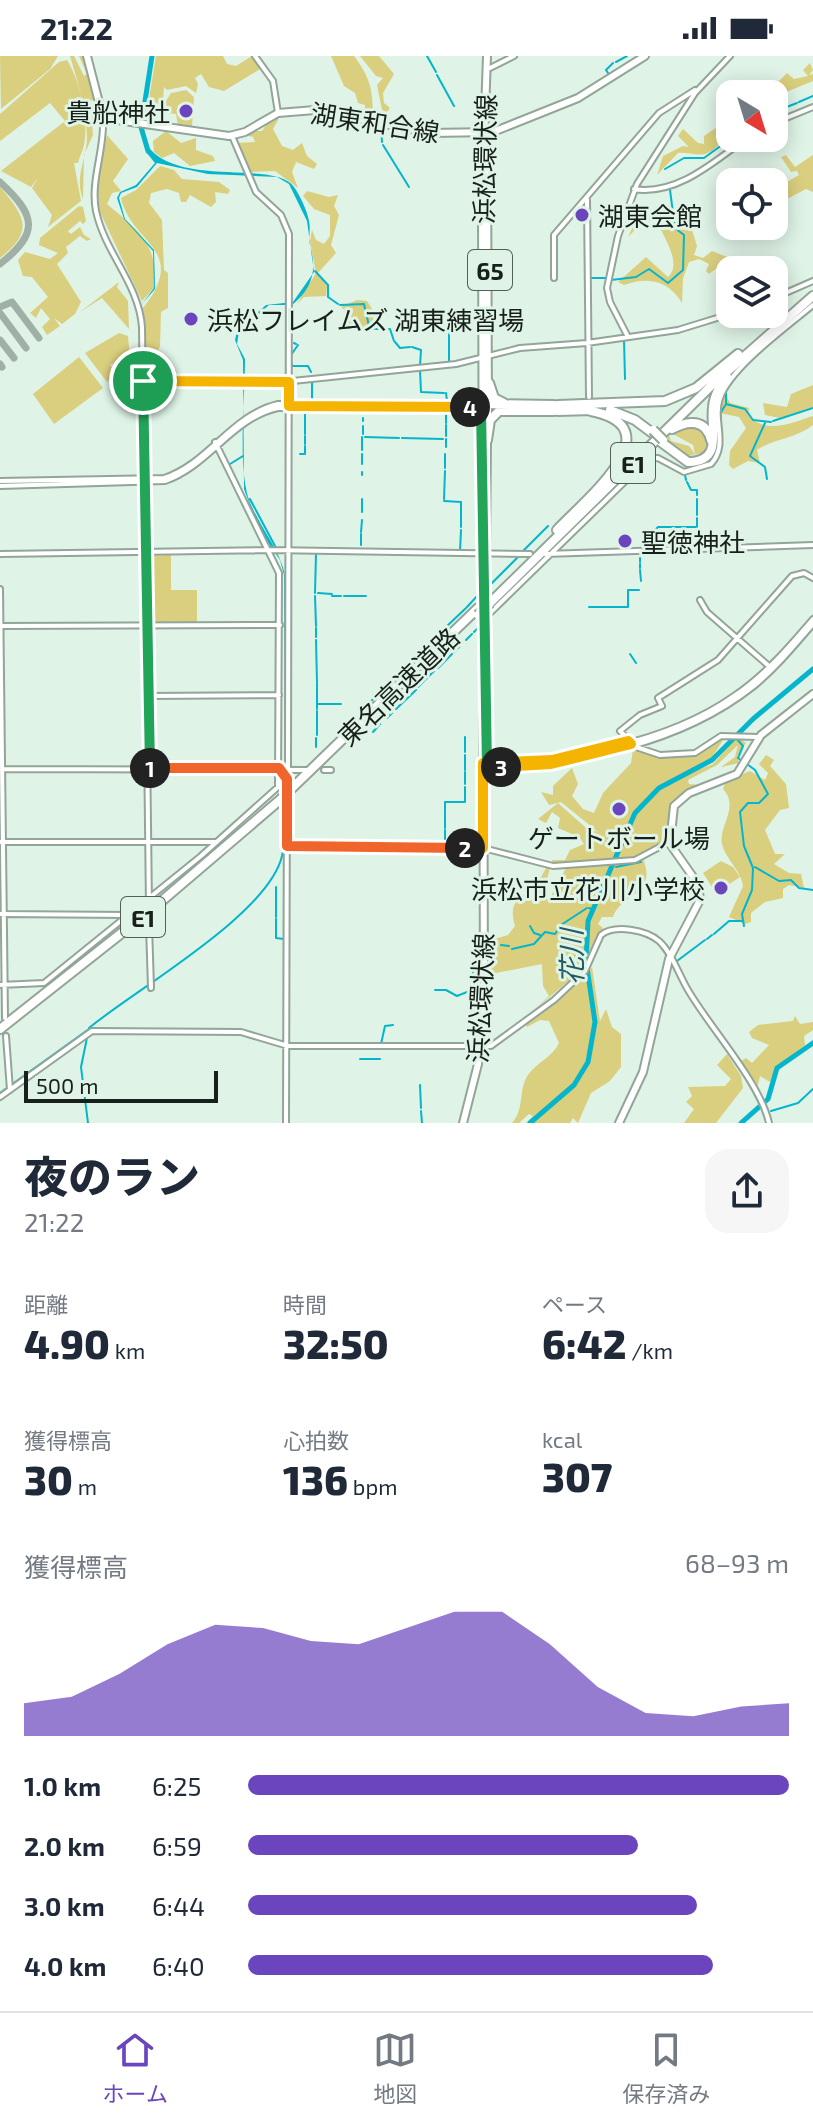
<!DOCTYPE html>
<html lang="ja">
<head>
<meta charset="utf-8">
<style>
  body { margin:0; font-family:"Exo 2","Noto Sans JP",sans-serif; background:#f6f6f7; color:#1f2937; height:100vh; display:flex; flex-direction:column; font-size:30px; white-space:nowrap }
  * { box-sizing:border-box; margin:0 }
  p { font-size:26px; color:#747a83 }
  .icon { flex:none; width:44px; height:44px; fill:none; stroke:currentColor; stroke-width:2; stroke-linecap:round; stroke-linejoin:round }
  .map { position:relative; height:1067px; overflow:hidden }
  .side { display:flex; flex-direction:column; background:#fff; flex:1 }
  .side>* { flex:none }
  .needle { width:52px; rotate:142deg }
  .tools { position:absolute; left:716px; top:24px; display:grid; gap:16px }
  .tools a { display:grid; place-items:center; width:72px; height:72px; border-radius:16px; background:#fff; box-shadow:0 4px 20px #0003; font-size:40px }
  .scale { position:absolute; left:24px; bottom:20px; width:194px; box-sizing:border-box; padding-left:8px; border:4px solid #18201b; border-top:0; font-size:22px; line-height:28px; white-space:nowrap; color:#18201b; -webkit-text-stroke:6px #dff3e6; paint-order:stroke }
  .pin { position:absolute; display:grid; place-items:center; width:68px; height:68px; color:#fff; margin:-34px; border:4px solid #fff; border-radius:50%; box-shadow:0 2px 8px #0007 }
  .km { position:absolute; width:40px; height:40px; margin:-20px; border-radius:50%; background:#222; color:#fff; font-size:22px; line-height:40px; text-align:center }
  .round { display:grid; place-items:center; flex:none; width:84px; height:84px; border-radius:24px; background:#f6f6f7 }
  .head { display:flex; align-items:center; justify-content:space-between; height:136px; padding:0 24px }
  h1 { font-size:44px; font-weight:800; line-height:60px }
  .stats { display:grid; grid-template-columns:repeat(3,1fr); gap:12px; height:136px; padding:8px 24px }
  .stats div { display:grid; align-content:center }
  .stats b { font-size:40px; font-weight:800 }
  .stats small { font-size:22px; font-weight:400 }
  .stats p { font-size:22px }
  .chart { height:224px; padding:16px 24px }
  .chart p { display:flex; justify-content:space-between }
  .chart svg { width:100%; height:144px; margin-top:8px; fill:#6b45be; opacity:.7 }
  ul { padding:0 24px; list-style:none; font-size:26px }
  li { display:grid; grid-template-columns:128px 96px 1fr; align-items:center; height:60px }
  li i { height:20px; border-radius:10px; background:#6b45be }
  .status { display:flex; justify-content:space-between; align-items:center; height:56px; padding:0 40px; background:#fff; direction:ltr }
  .status svg { height:22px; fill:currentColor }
  .menu { display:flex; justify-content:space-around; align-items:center; height:112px; border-top:2px solid #e0e1e3; background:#fff; font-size:22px; color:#747a83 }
  .menu a { display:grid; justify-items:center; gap:4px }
  .menu .on { color:#6b45be }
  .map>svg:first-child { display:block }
  .green { fill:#dacf7e }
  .water { fill:#05b5cc }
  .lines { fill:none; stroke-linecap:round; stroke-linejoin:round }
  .stream { stroke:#05b5cc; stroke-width:2 }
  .river { stroke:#05b5cc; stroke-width:5 }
  .taxiway { stroke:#a0b0a6; stroke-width:7 }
  .minor-casing { stroke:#92a598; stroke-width:8 }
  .major-casing { stroke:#92a598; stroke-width:10 }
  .highway-casing { stroke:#92a598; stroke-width:12 }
  .minor { stroke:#fff; stroke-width:4 }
  .major { stroke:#fff; stroke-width:6 }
  .highway { stroke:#fff; stroke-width:8 }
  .highway-bridge-casing { stroke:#92a598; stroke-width:12; stroke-linecap:butt }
  .highway-bridge { stroke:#fff; stroke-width:8 }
  .split-1-casing { stroke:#fff; stroke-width:16 }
  .split-2-casing { stroke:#fff; stroke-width:16 }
  .split-3-casing { stroke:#fff; stroke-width:16 }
  .split-4-casing { stroke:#fff; stroke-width:16 }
  .split-5-casing { stroke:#fff; stroke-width:16 }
  .split-1 { stroke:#22a559; stroke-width:10 }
  .split-2 { stroke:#f0652b; stroke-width:10 }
  .split-3 { stroke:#f5b400; stroke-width:10 }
  .split-4 { stroke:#22a559; stroke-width:10 }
  .split-5 { stroke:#f5b400; stroke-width:10 }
  .poi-dot { fill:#6b45be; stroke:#dff3e6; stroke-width:3 }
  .labels { text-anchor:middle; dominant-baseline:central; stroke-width:6; stroke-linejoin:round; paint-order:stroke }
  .shield { fill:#dff3e6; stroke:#545f58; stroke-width:2 }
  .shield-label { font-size:24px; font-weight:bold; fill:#18201b }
  .poi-label { font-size:26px; fill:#18201b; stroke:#dff3e6; text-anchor:start }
  .street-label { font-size:26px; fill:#18201b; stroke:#dff3e6 }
  .water-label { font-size:28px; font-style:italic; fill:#225b66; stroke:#dff3e6 }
</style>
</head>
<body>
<div class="status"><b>21:22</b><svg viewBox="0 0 49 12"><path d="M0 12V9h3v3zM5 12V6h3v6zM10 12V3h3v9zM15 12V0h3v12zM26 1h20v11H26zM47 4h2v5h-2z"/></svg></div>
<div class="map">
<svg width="813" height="1067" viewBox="0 0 813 1067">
  <rect width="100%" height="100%" fill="#dff3e6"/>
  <path class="green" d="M0,0H58L50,13L1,53Z
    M70,0H74L84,20L87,18L79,0H85L96,41L90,46L93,79L84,99L83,143C74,120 87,103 87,81C86,52 78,27 70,0Z
    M156,0H223L227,8L236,10L252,0L260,13L224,35L209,31L201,18L195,22L198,28L196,37L186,30L167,34L164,31L161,68L146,61Z
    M331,0H354C371,22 373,36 373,62L365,59V49L358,47L355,37L344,30Z
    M360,0H379L394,18L383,37L384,47L390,52L387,56L382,54L377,29L383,22L376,20Z
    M67,4C80,25 89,64 84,89C83,95 79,101 78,107H74L81,145L48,171L52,159L32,132L38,122L31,131L1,115L65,65L50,47L0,85V58L59,6Z
    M810,7L813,14L809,19L813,18V25L779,39L748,38L740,30L745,24L779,25L787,17L794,23L808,20L803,14Z
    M186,34L194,41L192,70H178L176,58L167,57L166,45L171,37Z
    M279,62L273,73L282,90L293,94L302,87L307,100L317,108L314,113L296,106L292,116L298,132L275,115L250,116L236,87L255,86L253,81L245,79L252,75H262L266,69Z
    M730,62C730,74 719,94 705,98C697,100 686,96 678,97L657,119L663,100L683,90L689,91L678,80L683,73L698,87L704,88V80Z
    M166,75L181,87L196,82V94L213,100L215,105L190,110L174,97L162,102L154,96L153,85Z
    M107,79L128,103L113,125L121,135L112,137L107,148C138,174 159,188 154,232L142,245L99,154L97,128Z
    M813,99V136L806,133L789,142L784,140L780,130L799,119L797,115L791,116L781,101L786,99L795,111Z
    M160,110L174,114L182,123L219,126L230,134L228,138L215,136L216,146L211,151L190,139L186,146H181L179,137L167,133L151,137L149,147L162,164L164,214L168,217V252L161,256L160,291L154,300L146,290L143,252C190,193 131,188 121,142L136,134Z
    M0,131C26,161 34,176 0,202Z
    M307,135L329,141L338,139L334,150L339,159L331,189L336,197L318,217L327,230L326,240L304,241L297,248L316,217L310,185L312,174L316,184L324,188L330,180V159L314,153L303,140Z
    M644,147L648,161L658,159L660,149H669L673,173L692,174L697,190L694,199L703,202L712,195L730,202L709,218L706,215L709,208L699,203L689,206L683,222L682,247C670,227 651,219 624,229L618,226L646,201L668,221C683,208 663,179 655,163L640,169L628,181Z
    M79,150L83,151L86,165L83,168L80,165L68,175L71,178L80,171L84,179L91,183L87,185L80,180L66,191L68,197L57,208L81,246L75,258L62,268L54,262L60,270L47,279L42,271L50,263L41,252L36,262L30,257L48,241L32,221L23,220L18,204L25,196L50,203L58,197L39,189L40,182Z
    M119,226L117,231L128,245L129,273L102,242L80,256Z
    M357,244L367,245L374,256L372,273L347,274L351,259L341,251Z
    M119,277L128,280L130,302L127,300L110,309L117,318L107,326L85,297Z
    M79,301L103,332L54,368L33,338Z
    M813,329V351L780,362L765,359L763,347L787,351L791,338Z
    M725,337L730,347L749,352L748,359C765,379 792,367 813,360V369C795,383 775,382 757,394L760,407L748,405L733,413L729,409L730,395L746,372L739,361L720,357Z
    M681,370H701L709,384L703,397L686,400L665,383L669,379L671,385L689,390L695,398L693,389L671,377Z
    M171,499V534H197V567H152L151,500Z
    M725,681L709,706L672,724L713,708L737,681L746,687L737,700L739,707L721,711L735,701L738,689L717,709L688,724L689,728L701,729L673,749L665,786L645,799L631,803H643C658,839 621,837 613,861H602L598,868L603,872C594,882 586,901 589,915L592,911L600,965L606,953L612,971L621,978V1011L610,1025L591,1037L578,1067L573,1062L570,1067H526L533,1060L529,1058L519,1067H512C525,1053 518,1033 528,1019C537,1006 553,1001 559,987L549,965L540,964L527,971L525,967L587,917L585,911L534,954L549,940L543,930L542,908L491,918V884L508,879L515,870C509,850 515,841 534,834L546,812H550L542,842H550L566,812L576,807L552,808V804H565L570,794L584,788L579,781L558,772L560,762L552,756L546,767L538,763L558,747L585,771L598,776L561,746L549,749L541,736L553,739V730L572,712L578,728L572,740L583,753L594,757L603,737L631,707L633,693L660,701L692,699Z
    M766,699L774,704L770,710L786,728L789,752L780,754L765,774L775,798H785L774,808L789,817L801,818L804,832L789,829L783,833V842L765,846L751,857V866L745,868L729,861L743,830C741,814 726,804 722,788C718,771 740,751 723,733L726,725L750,715L765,724L768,717L759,708Z
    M721,805L733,811L740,821L716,837L703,817Z
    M795,960L800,968L813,966V974L804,980L805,989L776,1012L770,1026L760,1020L757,1033L741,1005L746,1002L752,1007L769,989L752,982L749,976L758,969L793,965Z
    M727,998L741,1020L743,1032L716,1067H684L694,1053L686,1046L692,1040L688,1031L725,1030L731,1023L717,1009Z"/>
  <path class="water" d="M150,93C184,131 276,104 294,131C300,140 307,154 309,165C311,173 308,181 310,189C317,214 313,232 292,249H269L239,276L237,288L245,303C245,340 238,407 248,441C257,468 279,491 285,519L284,721V519L280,504L259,473L244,433L243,304L235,284L237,275L266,249L293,246L314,216L307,165L289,128L277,121L208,118L157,107L137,131L121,137L119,142L125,163L154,194L155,233L142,248L154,232L153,195L124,163L117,142L120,136L136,129L155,107L146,96Z"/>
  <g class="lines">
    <path class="stream" d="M427,0L436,16
      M616,6L627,0
      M437,19L454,50
      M610,20L606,14L613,7
      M799,46L813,40
      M774,56L797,47
      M374,69L381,71L382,86
      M728,85L732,82
      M383,89L409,131
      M665,113L684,102H704L726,86
      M315,215L328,229V241L338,248
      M591,222H606
      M607,223L608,247
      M611,224L636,221L649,213L668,227L683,214L684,179L675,172L670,134
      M340,249L364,248L369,270L374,273
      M291,261V248
      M376,273H390L394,285
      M624,284L625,323
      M395,286L400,292L410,291
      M294,287L296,288
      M412,291L421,294L420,310
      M291,299L298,289
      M291,305L292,310H308L311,316
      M449,306V275
      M420,314L421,336L444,337
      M312,326V344
      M446,337L447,345
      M726,348L745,353L753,364L771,366
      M720,358L726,348V336
      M363,365V362
      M773,365L813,352
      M446,367V354
      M765,367L750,400L765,411L767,423
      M305,378V353
      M363,378V370
      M305,380V388
      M446,380V369
      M365,381L399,382
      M402,382L443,383
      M446,391V383
      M362,394V381
      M300,398H305V390
      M230,408L243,400
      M362,408V398
      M445,412V398
      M362,419V416
      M685,419L686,424
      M687,426L691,434H697V439
      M250,443L275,490
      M444,443L445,415
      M697,443V459
      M444,445L461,446V471
      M362,456V443
      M361,476L362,464
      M361,489V478
      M654,491V475L658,471H697V462
      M460,495L461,474
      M522,496L548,470
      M479,499V516
      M640,502V506
      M640,508V512
      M640,514L641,525
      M479,521V528
      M491,528L519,500
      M315,537L316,497
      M318,537L332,538
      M315,540L316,570
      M332,540H341
      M344,540H366
      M467,551L479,538
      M589,551H628V534H639
      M446,571L466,552
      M316,572V581
      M474,576L479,571
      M435,582L443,574
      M316,584L317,626
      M466,584L472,578
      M454,596L460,590
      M630,598L636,607
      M410,607L432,585
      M438,612L452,598
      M390,627L409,608
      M418,631L434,615
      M383,633L386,631
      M377,639L381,635
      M318,648H341
      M367,648L376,641
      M317,653V627
      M396,653L416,634
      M387,662L392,657
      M346,669L353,662
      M373,676L380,668
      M317,679V655
      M465,681V696
      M736,682L743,690L738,702L742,705
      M316,691V682
      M465,699V714
      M465,716V728
      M283,737L284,724
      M445,757V746H465V731
      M445,772V758
      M445,789V774
      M616,811L641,806
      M755,811L779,825L791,824L799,832L813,834
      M610,812H612
      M589,852L591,853
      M276,861V831
      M276,863V882L284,883
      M530,870L534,877L540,879
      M744,870L742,858L752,834L753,812L744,790L740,756L748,747H759L768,738L755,714L747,708
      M714,878L729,865H743
      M707,883L712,879
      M501,889L509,890
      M512,893L534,888L545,876L555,878L561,869L587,852
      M677,905L705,884
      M435,934H446L457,940L472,934L473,916L479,910
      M381,988L385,970L393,969
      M360,1003H380
      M420,1029L421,1052
      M0,1037L89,973
      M421,1055L422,1067
      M771,1055L798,1047L813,1033
      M88,1067L81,1011L89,972C136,933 268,859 282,800C286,783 283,761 283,744"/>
    <path class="river" d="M148,95L141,71L152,0
      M530,1067L574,1029L588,1006L595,966L586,905L588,865L635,757L659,732L712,704L753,663L813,613
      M741,1067L768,1043L777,1012L813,987"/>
    <path class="taxiway" d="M0,126C36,159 40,177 0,208
      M0,251L12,246L39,282
      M0,257L26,292
      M0,284L14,302
      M0,308L2,311"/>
    <defs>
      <path id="minor" d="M255,0L273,25L278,57
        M490,12L514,0
        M103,62C105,94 90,124 96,155C105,197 139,228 142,271L149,851
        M774,67L813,51
        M232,80L256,136L281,159L289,178L288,712
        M634,133C677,140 715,105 747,82
        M587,143L589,341
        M554,222V179L659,57L695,34
        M774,242L813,225
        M628,281L610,246L607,232L618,180L637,128L695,37L730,0
        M143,325L283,326L456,308L520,292L587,287L678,274L730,258
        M0,425L164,422C208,408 231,359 278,348H482
        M0,430L165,425C209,410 232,362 278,352H481
        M0,498L268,494L530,498
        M545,498L813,489
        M0,533L5,962
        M700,544L707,556L770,611
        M487,560L648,403L658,402L684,416L711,408C729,388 712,365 720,342C731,311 787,271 813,249
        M0,570L280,569
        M147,640L279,639
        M759,681L721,680L695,697L660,699L636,691L620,675L640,659L662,650L658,642L718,604L792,520L804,517L813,522
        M483,707C564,705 666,688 734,640C765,619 789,591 813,563
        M483,711C575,709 680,689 754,630C776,612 794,590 813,568
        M2,713L307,714
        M281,714L287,725L286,1067
        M324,714H331
        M0,786H217
        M287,790L483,792L553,810L635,804L669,786
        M0,858L129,859
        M149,869L151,932
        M0,929L44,927L201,800L278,731L279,517L215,386
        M6,980L10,1034
        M0,1041L92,975L241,976L288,990H491L554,944L585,915L601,879C615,868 646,874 659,885C672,897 679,919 688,934C710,972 760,1026 769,1067"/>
      <path id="major" d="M87,0L103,62L229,80L245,76L278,57L315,54L430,77L493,76L578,42L645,0
        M487,77L488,366
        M486,498L487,381
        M463,1067L478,1008L484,950L482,140L487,0
        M619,1067L643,1016L669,903L700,844L698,828L670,788L674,750L689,737L737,718L761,679L813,638"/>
      <path id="highway" d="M489,327L494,342L504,347
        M482,348L554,349
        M558,349L665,345L696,332L738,298
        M610,354L635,364L651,376
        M558,355L593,354
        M672,373C688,364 706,363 711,384
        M487,384L490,364L499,355H554
        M661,386L688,406C724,406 710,373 713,351C714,339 720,330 727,321
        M557,474C585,444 676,372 591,355
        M490,547L712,329L813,240
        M289,735L478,552
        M0,973L157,849L281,743"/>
    </defs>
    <use href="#minor" class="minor-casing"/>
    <use href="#major" class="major-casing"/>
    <use href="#highway" class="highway-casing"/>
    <use href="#minor" class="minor"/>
    <use href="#major" class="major"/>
    <use href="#highway" class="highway"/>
    <defs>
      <path id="highway-bridge" d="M653,374L663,384
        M478,559L490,547
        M281,743L289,735"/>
    </defs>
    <use href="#highway-bridge" class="highway-bridge-casing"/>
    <use href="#highway-bridge" class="highway-bridge"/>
  </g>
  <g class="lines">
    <defs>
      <path id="split-1" d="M143,325L150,712"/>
      <path id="split-2" d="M150,712H279L287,723V790L465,792"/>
      <path id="split-3" d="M465,792H483V707L552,704L628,685L631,688L551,708L501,711"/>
      <path id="split-4" d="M470,351L481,352L487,711H501"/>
      <path id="split-5" d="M143,325L289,326V350L470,351"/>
    </defs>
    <use href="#split-1" class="split-1-casing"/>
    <use href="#split-2" class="split-2-casing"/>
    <use href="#split-3" class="split-3-casing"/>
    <use href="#split-4" class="split-4-casing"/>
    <use href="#split-5" class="split-5-casing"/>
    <use href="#split-1" class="split-1"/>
    <use href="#split-2" class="split-2"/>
    <use href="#split-3" class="split-3"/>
    <use href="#split-4" class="split-4"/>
    <use href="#split-5" class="split-5"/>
  </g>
  <g class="poi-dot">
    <circle cx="186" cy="55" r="8"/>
    <circle cx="582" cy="159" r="8"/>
    <circle cx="191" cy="263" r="8"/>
    <circle cx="625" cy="485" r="8"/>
    <circle cx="619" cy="753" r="8"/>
    <circle cx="721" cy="832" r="8"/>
  </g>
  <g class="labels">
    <g class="shield">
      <rect x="468" y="194" width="44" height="40" rx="6"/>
      <rect x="611" y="387" width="44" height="40" rx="6"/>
      <rect x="121" y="841" width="44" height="40" rx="6"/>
    </g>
    <g class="shield-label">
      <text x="490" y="214">65</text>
      <text x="633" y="407">E1</text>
      <text x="143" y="861">E1</text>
    </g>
    <g class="poi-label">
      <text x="170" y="55" text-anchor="end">貴船神社</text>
      <text x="598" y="159">湖東会館</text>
      <text x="207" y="263">浜松フレイムズ 湖東練習場</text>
      <text x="641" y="485">聖徳神社</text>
      <text x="619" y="781" text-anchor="middle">ゲートボール場</text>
      <text x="705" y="832" text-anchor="end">浜松市立花川小学校</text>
    </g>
    <g class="street-label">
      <text transform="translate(375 66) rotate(9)">湖東和合線</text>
      <text transform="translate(484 103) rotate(-89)">浜松環状線</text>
      <text transform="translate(398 630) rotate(-44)">東名高速道路</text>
      <text transform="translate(480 942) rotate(-87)">浜松環状線</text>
    </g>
    <g class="water-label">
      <text transform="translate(571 901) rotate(-91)">花川</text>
    </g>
  </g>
</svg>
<div class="tools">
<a><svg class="needle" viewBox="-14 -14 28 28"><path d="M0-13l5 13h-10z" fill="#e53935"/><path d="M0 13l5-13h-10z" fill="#747a83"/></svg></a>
<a><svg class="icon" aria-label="locate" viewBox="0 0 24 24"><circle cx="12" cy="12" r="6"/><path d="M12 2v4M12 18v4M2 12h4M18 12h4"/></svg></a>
<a><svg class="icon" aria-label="layers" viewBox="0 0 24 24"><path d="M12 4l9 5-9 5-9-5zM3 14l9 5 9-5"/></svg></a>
</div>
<div class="scale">500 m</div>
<div class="pin" style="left:143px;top:325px;background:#1e9e55"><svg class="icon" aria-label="arrive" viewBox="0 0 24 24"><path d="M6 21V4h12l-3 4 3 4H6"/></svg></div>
<b class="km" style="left:150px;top:712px">1</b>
<b class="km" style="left:465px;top:792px">2</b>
<b class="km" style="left:501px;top:711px">3</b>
<b class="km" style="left:470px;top:351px">4</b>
</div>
<section class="side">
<div class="head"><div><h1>夜のラン</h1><p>21:22</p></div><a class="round"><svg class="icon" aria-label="share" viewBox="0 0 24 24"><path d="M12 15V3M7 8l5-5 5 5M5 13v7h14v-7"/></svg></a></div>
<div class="stats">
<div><p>距離</p><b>4.90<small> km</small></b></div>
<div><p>時間</p><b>32:50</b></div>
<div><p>ペース</p><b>6:42<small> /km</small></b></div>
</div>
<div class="stats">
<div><p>獲得標高</p><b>30<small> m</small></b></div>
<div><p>心拍数</p><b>136<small> bpm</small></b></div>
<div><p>kcal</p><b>307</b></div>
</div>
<div class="chart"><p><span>獲得標高</span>68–93 m</p>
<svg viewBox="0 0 160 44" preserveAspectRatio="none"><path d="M0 44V34L10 32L20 25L30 16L40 10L50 11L60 15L70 16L80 11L90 6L100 6L110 16L120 29L130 37L140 38L150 35L160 34V44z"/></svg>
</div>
<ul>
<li><b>1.0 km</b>6:25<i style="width:100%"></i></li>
<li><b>2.0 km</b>6:59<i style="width:72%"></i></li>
<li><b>3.0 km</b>6:44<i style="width:83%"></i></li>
<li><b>4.0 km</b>6:40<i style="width:86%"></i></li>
</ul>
</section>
<nav class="menu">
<a class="on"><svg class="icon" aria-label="home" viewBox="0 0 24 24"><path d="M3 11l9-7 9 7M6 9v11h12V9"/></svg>ホーム</a>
<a><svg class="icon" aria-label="map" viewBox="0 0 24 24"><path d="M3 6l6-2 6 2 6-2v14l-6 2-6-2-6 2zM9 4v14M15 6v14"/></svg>地図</a>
<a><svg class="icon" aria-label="saved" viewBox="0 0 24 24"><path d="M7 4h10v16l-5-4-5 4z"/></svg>保存済み</a>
</nav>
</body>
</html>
